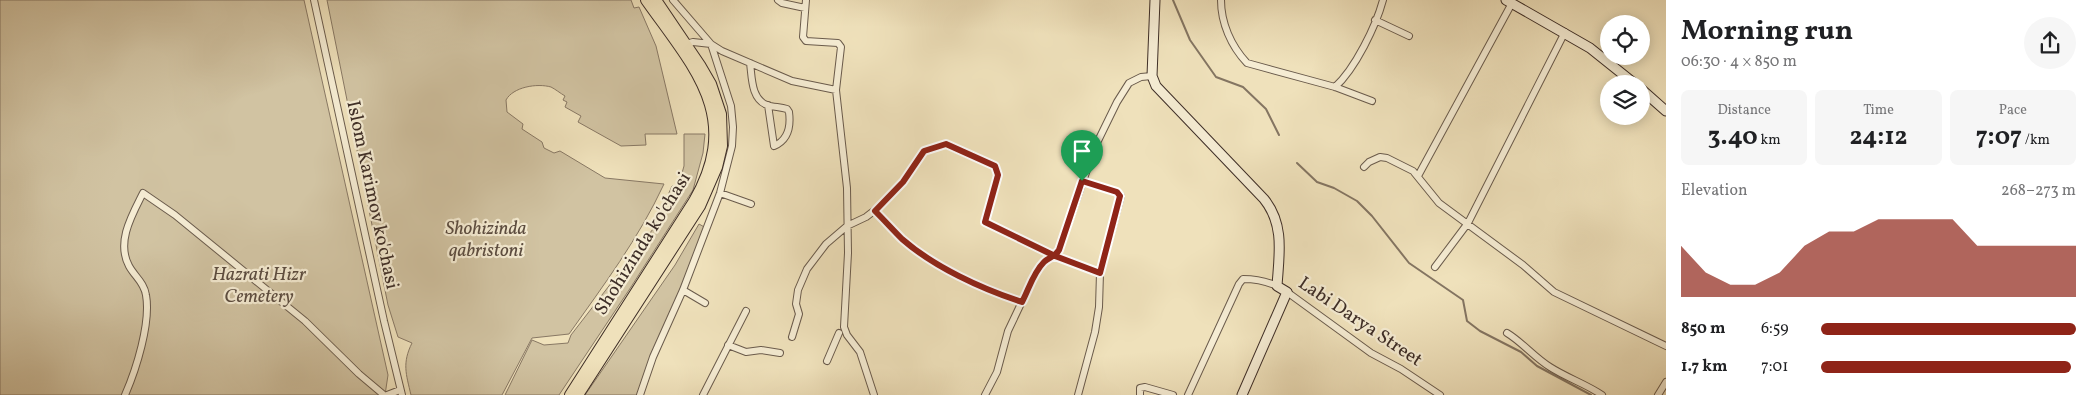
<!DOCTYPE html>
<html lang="en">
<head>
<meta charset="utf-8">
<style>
  body { margin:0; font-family:Vollkorn,serif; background:#f6f6f6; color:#202124; height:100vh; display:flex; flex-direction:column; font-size:19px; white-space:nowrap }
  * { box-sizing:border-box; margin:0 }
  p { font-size:16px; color:#757577 }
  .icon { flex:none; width:28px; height:28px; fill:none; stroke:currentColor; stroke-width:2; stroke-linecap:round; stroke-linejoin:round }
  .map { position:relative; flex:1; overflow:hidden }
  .drawer { display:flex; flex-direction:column; background:#fff; width:425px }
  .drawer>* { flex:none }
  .buttons { position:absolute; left:1600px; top:15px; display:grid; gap:10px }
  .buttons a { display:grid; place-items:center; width:50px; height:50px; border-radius:50%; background:#fff; box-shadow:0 2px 12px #0003; font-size:25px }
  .pin { position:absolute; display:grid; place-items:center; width:42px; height:42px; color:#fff; margin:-51px -21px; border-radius:50% 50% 50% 0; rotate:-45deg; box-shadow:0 0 5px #0007 }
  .pin .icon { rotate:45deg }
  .round { display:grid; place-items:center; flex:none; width:52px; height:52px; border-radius:26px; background:#f6f6f6 }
  .head { display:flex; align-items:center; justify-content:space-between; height:85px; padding:0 15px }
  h1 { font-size:28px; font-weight:700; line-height:38px }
  .stats { display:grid; grid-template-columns:repeat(3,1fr); gap:8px; height:85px; padding:5px 15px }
  .stats div { display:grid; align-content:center; border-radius:8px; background:#f6f6f6; text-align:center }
  .stats b { font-size:25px; font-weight:700 }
  .stats small { font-size:14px; font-weight:400 }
  .stats p { font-size:14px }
  .chart { height:140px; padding:10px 15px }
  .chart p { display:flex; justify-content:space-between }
  .chart svg { width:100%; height:90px; margin-top:5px; fill:#8f2418; opacity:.7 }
  ul { padding:0 15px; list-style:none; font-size:16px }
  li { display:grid; grid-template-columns:80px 60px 1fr; align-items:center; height:38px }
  li i { height:12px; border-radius:6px; background:#8f2418 }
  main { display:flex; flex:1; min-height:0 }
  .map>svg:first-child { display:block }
  .green { fill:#d1c3a2; stroke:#887864 }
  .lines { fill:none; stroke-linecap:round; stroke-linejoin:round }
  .stream { stroke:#847562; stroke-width:2 }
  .street-casing { stroke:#6a5b4c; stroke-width:8 }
  .secondary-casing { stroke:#3e2e27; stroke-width:11 }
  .primary-casing { stroke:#3e2e27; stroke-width:12 }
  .street { stroke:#f5ecd3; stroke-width:6 }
  .secondary { stroke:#f5ecd3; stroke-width:9 }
  .primary { stroke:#efe1bb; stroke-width:10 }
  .route-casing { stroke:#fff; stroke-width:10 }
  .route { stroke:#8f2418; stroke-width:6 }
  .labels { text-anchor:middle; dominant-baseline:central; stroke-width:4.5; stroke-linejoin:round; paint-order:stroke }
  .street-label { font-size:19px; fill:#3e2e27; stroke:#f5ecd3 }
  .park-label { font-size:19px; font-style:italic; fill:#5b4c40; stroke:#f5ecd3 }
</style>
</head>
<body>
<main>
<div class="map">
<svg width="1666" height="395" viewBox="0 0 1666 395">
  <rect width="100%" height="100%" fill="#efe1bb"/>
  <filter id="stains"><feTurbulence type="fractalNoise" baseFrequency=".004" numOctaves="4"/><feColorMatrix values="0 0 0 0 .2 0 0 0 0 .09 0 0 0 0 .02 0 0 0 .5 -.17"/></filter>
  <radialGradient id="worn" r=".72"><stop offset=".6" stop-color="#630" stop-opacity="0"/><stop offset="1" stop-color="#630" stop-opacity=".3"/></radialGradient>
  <path class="green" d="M0,0H304L388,375L385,395H0Z
    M327,0H631L634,8L639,7L656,46L677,134H645L646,145L621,146L578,122L581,116L565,107L567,102L563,100L565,96C560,93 555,89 551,87C537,83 513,87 506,100L507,112L523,124L522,129L542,142L544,148L554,153L560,151L605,178L664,184C639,238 603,286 569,334L532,338L502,395H411C406,374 402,363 412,343L398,337L388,305Z
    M684,134H705L703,153L693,190L631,287L559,395H505L532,340L544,345L568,343L571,335L653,229L672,186L678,187L684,166Z
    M699,224L706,228L638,395H585L675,265Z"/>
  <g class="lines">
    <path class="stream" d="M1173,0L1190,40L1216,77L1243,87L1266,109L1279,135
      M1297,163L1317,182L1334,188L1357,201L1372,216L1409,263L1463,300L1467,321L1480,331L1521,352L1537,366L1591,395"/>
    <defs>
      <path id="street" d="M314,0L384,321L402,395
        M778,0L782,3L805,8
        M806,0L803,37L806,41L838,43L841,47L836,90L847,188L848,253L844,327L847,335L860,352L874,395
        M1221,0C1221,23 1231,46 1247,63L1335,87L1372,101
        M1375,20L1409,36
        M686,44L693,42L711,44L722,51L792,81L836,90
        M750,63C752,77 751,99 767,105C773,107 780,107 787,109L789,112C791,127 788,140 774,146L768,105
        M1335,87C1355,69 1376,26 1383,0
        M1364,167L1369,162L1380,157L1387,158L1413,171L1439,203L1523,265L1554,292L1666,346
        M1418,176L1512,3
        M720,193L751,204
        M875,211C884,220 893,230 902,239C934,267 982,289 1022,302
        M1435,267L1468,223L1565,32
        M683,290L705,303
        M1287,292L1371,353L1401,369L1440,395
        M1507,333C1522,342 1534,357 1550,367C1567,378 1586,384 1602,395
        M792,337L799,314L796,304L798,290L807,269L826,244L847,226L866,217L879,207L903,182L924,151L945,144L995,166L998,175L985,222L1055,256L1100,273
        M728,345L746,352L761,350L780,353
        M827,361L839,333
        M125,395C136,370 151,323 146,295C144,282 135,277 129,266C116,242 132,215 143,193L175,215L305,321L359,374L384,395
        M387,395L400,390
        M640,395L653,357L683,290L720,193L732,146L733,127L731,106L711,44L673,0
        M703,395L746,311
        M985,395L997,372L1008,331L1035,274L1045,261L1055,256L1059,250L1095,147L1117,102L1129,83L1141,77L1152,76
        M1078,395L1095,332L1099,307L1100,273L1121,196L1117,192L1082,181
        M1140,395V388L1145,387L1173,395
        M1188,395L1239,284L1243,279C1255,279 1266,281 1277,286
        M1658,395L1666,382"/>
      <path id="secondary" d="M1155,0L1152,76L1156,86L1264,199C1285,225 1279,255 1277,286L1287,292L1242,395
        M1506,0L1590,48L1635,84
        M1641,89L1666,111"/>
      <path id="primary" d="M570,395L694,201C743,116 694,68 646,0
        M578,395L700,206L717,167L722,146L721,114L711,84L700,65L656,0"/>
    </defs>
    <use href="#street" class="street-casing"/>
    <use href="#secondary" class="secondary-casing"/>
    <use href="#primary" class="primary-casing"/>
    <use href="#street" class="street"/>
    <use href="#secondary" class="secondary"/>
    <use href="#primary" class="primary"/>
  </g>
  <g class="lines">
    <defs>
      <path id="route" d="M1082,181L1059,250C1055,257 1049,257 1044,262C1033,273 1029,289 1022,302C982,289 934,267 902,239C893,230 884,220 875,211L903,182L924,151L946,144L995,166L998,175L985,222L1055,256L1100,273L1120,196L1117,192L1082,181"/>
    </defs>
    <use href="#route" class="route-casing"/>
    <use href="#route" class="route"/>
  </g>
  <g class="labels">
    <g class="street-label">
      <text transform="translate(372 195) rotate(78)">Islom Karimov ko'chasi</text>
      <text transform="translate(643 244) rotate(-58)">Shohizinda ko'chasi</text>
      <text transform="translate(1360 322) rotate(34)">Labi Darya Street</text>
    </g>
    <g class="park-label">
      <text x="486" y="229">Shohizinda<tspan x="486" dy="22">qabristoni</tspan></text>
      <text x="259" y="275">Hazrati Hizr<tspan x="259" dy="22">Cemetery</tspan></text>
    </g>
  </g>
  <rect width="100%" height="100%" filter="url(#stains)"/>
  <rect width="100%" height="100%" fill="url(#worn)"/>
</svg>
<div class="buttons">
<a><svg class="icon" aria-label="locate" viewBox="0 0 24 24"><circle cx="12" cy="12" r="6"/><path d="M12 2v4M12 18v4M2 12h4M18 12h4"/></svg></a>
<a><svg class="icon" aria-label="layers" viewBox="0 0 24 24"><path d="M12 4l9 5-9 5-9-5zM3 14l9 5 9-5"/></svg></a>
</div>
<div class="pin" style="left:1082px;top:181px;background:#1e9e55"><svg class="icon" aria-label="arrive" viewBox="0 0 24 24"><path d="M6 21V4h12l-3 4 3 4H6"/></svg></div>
</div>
<section class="drawer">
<div class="head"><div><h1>Morning run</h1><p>06:30 · 4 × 850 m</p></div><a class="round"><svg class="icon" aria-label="share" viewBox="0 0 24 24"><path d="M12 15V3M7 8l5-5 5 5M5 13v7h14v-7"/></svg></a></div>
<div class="stats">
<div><p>Distance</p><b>3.40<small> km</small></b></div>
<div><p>Time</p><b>24:12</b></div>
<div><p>Pace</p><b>7:07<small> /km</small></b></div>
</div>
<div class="chart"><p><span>Elevation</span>268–273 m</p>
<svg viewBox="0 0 160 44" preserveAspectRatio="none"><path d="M0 44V19L10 32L20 38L30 38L40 32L50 19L60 12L70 12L80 6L90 6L100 6L110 6L120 19L130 19L140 19L150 19L160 19V44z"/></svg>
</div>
<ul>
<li><b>850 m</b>6:59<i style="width:100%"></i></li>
<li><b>1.7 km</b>7:01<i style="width:98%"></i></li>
</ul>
</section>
</main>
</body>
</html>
